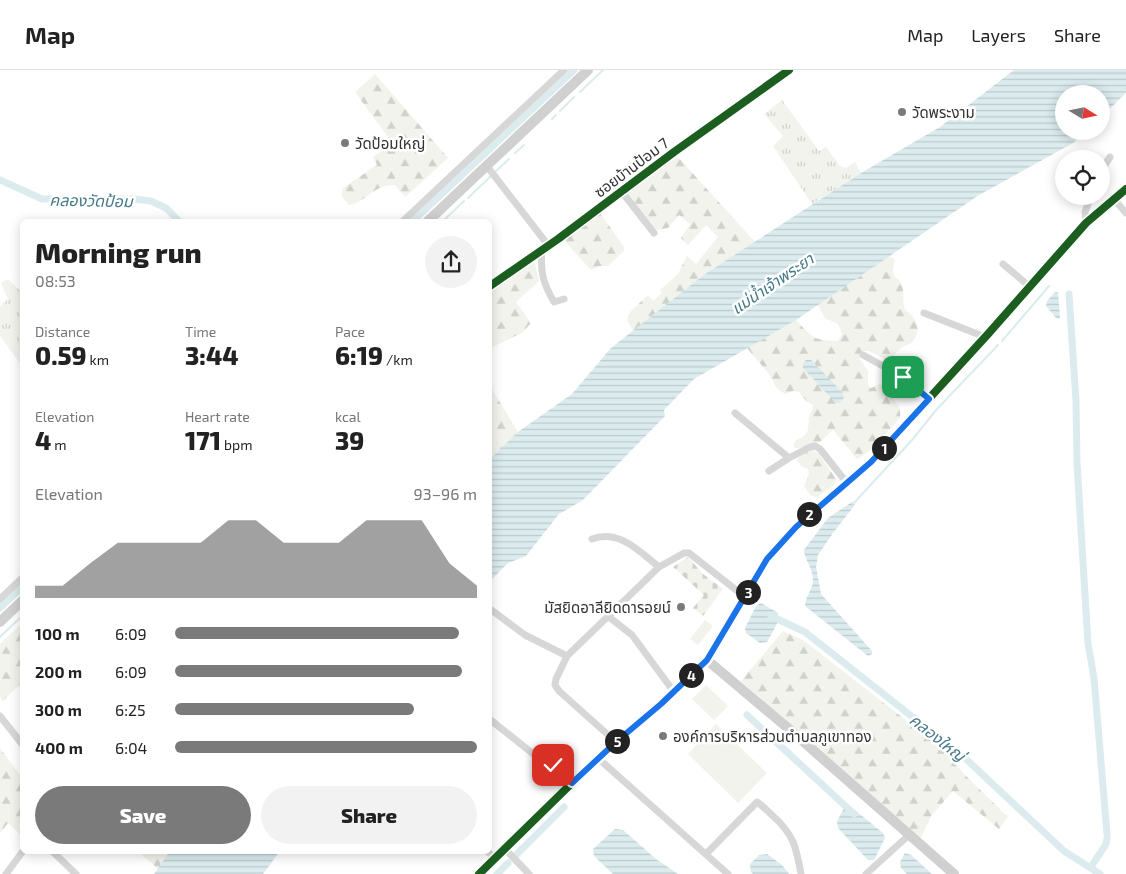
<!DOCTYPE html>
<html lang="en">
<head>
<meta charset="utf-8">
<style>
  body { margin:0; font-family:"Exo 2","Noto Sans Thai",sans-serif; background:#f2f2f2; color:#222; height:100vh; display:flex; flex-direction:column; font-size:19px; white-space:nowrap }
  * { box-sizing:border-box; margin:0 }
  p { font-size:16px; color:#767676 }
  .icon { flex:none; width:28px; height:28px; fill:none; stroke:currentColor; stroke-width:2; stroke-linecap:round; stroke-linejoin:round }
  .map { position:relative; flex:1; overflow:hidden }
  .side { position:absolute; left:20px; top:149px; width:472px; height:635px; display:flex; flex-direction:column; background:#fff; border-radius:8px; box-shadow:0 2px 12px #0003 }
  .side>* { flex:none }
  .needle { width:32px; rotate:100deg }
  .fabs { position:absolute; left:1055px; top:15px; display:grid; gap:10px }
  .fabs a { display:grid; place-items:center; width:55px; height:55px; border-radius:50%; background:#fff; box-shadow:0 2px 12px #0003; font-size:25px }
  .pin { position:absolute; display:grid; place-items:center; width:42px; height:42px; color:#fff; margin:-21px; border-radius:10px; box-shadow:0 2px 8px #0006 }
  .km { position:absolute; width:25px; height:25px; margin:-12px; border-radius:50%; background:#222; color:#fff; font-size:14px; line-height:25px; text-align:center }
  .round { display:grid; place-items:center; flex:none; width:52px; height:52px; border-radius:26px; background:#f2f2f2 }
  .headline { display:flex; align-items:center; justify-content:space-between; height:85px; padding:0 15px }
  h1 { font-size:28px; font-weight:800; line-height:38px }
  .stats { display:grid; grid-template-columns:repeat(3,1fr); gap:8px; height:85px; padding:5px 15px }
  .stats div { display:grid; align-content:center }
  .stats b { font-size:25px; font-weight:800 }
  .stats small { font-size:14px; font-weight:400 }
  .stats p { font-size:14px }
  .chart { height:140px; padding:10px 15px }
  .chart p { display:flex; justify-content:space-between }
  .chart svg { width:100%; height:90px; margin-top:5px; fill:#7a7a7a; opacity:.7 }
  .action { display:flex; gap:10px; margin-top:auto; padding:10px 15px }
  .action a { flex:1; height:58px; border-radius:30px; background:#7a7a7a; color:#fff; font-size:20px; font-weight:800; line-height:58px; text-align:center }
  .action a+a { background:#f2f2f2; color:#222 }
  ul { padding:0 15px; list-style:none; font-size:16px }
  li { display:grid; grid-template-columns:80px 60px 1fr; align-items:center; height:38px }
  li i { height:12px; border-radius:6px; background:#7a7a7a }
  header { display:flex; align-items:center; gap:30px; box-sizing:border-box; height:70px; padding:0 25px; background:#fff; border-bottom:1px solid #e0e0e0 }
  header strong { font-size:24px }
  nav { display:flex; gap:28px; margin-inline-start:auto; font-size:18px }
  .map>svg:first-child { display:block }
  .grass { fill:url(#grass-tufts) }
  .forest { fill:url(#forest-firs) }
  .cemetery { fill:url(#cemetery-stones) }
  .pitch { fill:#f1f3ec }
  .water { fill:url(#water-rules) }
  .lines { fill:none; stroke-linecap:round; stroke-linejoin:round }
  .stream { stroke:#dbebee; stroke-width:2 }
  .canal { stroke:#dbebee; stroke-width:7 }
  .street { stroke:#d7d7d7; stroke-width:7 }
  .secondary { stroke:#d0d0d0; stroke-width:10 }
  .cycleway-casing { stroke:#fff; stroke-width:11 }
  .cycleway { stroke:#1b5e20; stroke-width:8 }
  .route-casing { stroke:#fff; stroke-width:10 }
  .route { stroke:#1a73e8; stroke-width:6 }
  .poi-dot { fill:#7a7a7a; stroke:#fff; stroke-width:2 }
  .labels { text-anchor:middle; dominant-baseline:central; stroke-width:5; stroke-linejoin:round; paint-order:stroke }
  .poi-label { font-size:15px; fill:#333; stroke:#fff; text-anchor:start }
  .street-label { font-size:15px; fill:#333; stroke:#fff }
  .water-label { font-size:16px; font-style:italic; fill:#457a88; stroke:#fff }
</style>
</head>
<body>
<header>
<strong>Map</strong>
<nav><a>Map</a><a>Layers</a><a>Share</a></nav>
</header>
<div class="map">
<svg width="1126" height="804" viewBox="0 0 1126 804">
  <defs>
    <pattern id="grass-tufts" width="24" height="20" patternUnits="userSpaceOnUse" patternTransform="scale(1.25)"><rect width="24" height="20" fill="#f1f3ec"/><path d="M3 7l-1-3M5 7V3M7 7l1-3M15 17l-1-3M17 17v-4M19 17l1-3" fill="none" stroke="#cfd1cb"/></pattern>
    <pattern id="forest-firs" width="22" height="20" patternUnits="userSpaceOnUse" patternTransform="scale(1.25)"><rect width="22" height="20" fill="#f1f3ec"/><path d="M5 1l3.5 6h-7zM16 11l3.5 6h-7z" fill="#cfd1cb"/></pattern>
    <pattern id="cemetery-stones" width="16" height="16" patternUnits="userSpaceOnUse" patternTransform="scale(1.25)"><rect width="16" height="16" fill="#f1f3ec"/><path d="M2 7V4a2 2 0 0 1 4 0v3zM10 15v-3a2 2 0 0 1 4 0v3z" fill="#cfd1cb"/></pattern>
    <pattern id="water-rules" width="6" height="5" patternUnits="userSpaceOnUse" patternTransform="scale(1.25)"><rect width="6" height="5" fill="#dbebee"/><path d="M0 2.5h6" fill="none" stroke="#bccacd"/></pattern>
  </defs>
  <rect width="100%" height="100%" fill="#fff"/>
  <path class="grass" d="M782,30L819,81L826,77L840,96L846,98L855,92L861,103L812,134L773,76L783,66L764,44Z
    M8,209L22,223V296L0,266V237L8,229L1,213Z"/>
  <path class="forest" d="M375,4L448,88L405,127L395,115C374,114 365,133 349,135L341,125L343,118L377,95L373,87L393,74L355,22Z
    M677,86L755,172L705,204L633,261L627,250L630,242L648,225L653,231L662,223L660,220L678,204L687,186L696,194L718,167L706,155L688,175L681,168L690,154L679,145L668,158L657,160L627,124Z
    M600,143L624,177V181L608,196H600L591,200L566,173V168Z
    M889,186L895,190L893,199L894,206C908,215 901,228 905,240C917,247 923,262 911,273C908,275 904,276 901,278C894,284 895,287 885,289L869,281H864L859,288L868,301V314L871,318L879,314L886,316C890,332 902,331 900,348L871,380L857,389L833,360C829,363 824,369 820,372C817,373 798,379 795,378L793,375L796,370C810,365 808,360 809,347C810,343 813,340 813,335L806,331L799,322L793,321L786,324C773,319 776,313 768,303C762,295 754,287 747,278L796,250C812,267 813,271 838,271L842,264L838,254L825,248L818,235Z
    M532,192L535,194L539,211L516,232L531,253L522,263L490,278V223Z
    M490,316L518,362L490,389Z
    M812,380L819,384L836,409L834,415L817,427L811,426L804,416L809,404L808,399L801,396L797,390L800,386Z
    M19,556L22,560V618L19,615L3,631L0,627V574Z
    M783,561L803,570L939,676L965,705L1008,747L999,759L953,721L932,745L920,769L741,611Z
    M0,678L22,708V766L8,753L0,763Z
    M144,781H170L158,799L142,785Z"/>
  <path class="cemetery" d="M688,487L703,504L723,519L703,546L693,538L704,525L673,497Z"/>
  <path class="pitch" d="M705,550L713,556L698,575L690,569Z
    M706,615L728,636L714,650L692,629Z
    M716,654L767,703L738,733L688,684Z"/>
  <path class="water" d="M1014,0H1126V23L1101,47V24H1064V61H1086L1073,73L979,125L796,250L694,309L664,340L665,346L583,430L559,444L526,486L508,493L490,511V389L518,362L572,324L611,278L705,204L861,103L940,57Z
    M1055,222H1058L1060,247L1059,249L1056,248L1046,236L1047,231Z
    M806,290H811L843,323L844,328L839,333L835,332L803,298V293Z
    M852,432L855,434L854,436L833,463L818,485L816,497L821,524L872,581V584L868,586L805,536C805,527 813,519 813,510C813,498 804,489 804,480L828,448Z
    M761,533L778,543V552L767,572L760,573L746,563L745,558L756,536Z
    M850,736L883,763L885,768L874,790H868L838,758L837,751L844,738Z
    M615,759L623,760L656,789L678,804H613L594,786L593,779Z
    M170,781H280L263,804H154Z
    M905,783L911,785L932,804H907L901,798L900,792Z
    M767,784L782,795L789,804H753L751,802L750,794L759,785Z"/>
  <g class="lines">
    <path class="stream" d="M580,22L603,0
      M560,41L574,27
      M552,49L556,45
      M515,83L524,75
      M495,102L509,89
      M468,128L491,106
      M443,151L464,131
      M1002,271L1049,216
      M853,434L912,370L937,339L998,275
      M0,567L22,546"/>
    <path class="canal" d="M0,110L42,129H134L151,131L166,138L179,151
      M413,151L574,0
      M1069,224L1076,331L1077,393L1088,574L1094,608L1107,764
      M0,538L22,517
      M771,546L805,562L967,690L1064,781L1100,804
      M747,645L854,744
      M514,787L564,737
      M1091,797L1106,774L1107,768
      M497,804L508,793"/>
    <path class="street" d="M486,95L548,175
      M1101,101L1110,87
      M622,122L654,163
      M1113,128L1126,143
      M403,151L564,0
      M1086,153L1085,142L1091,126
      M542,179C540,202 543,213 554,232L564,229
      M1003,194L1029,216
      M490,216L558,169L674,82L789,0
      M924,243L985,267
      M863,285L903,307L929,329
      M735,343L789,388L810,377L815,376L820,379L847,413
      M769,401L789,388
      M592,469C619,459 639,481 659,497L684,483H689L745,527
      M0,529L22,508
      M490,539L525,565L567,586
      M609,547L632,565L674,622
      M0,646L22,674
      M492,651L542,691L553,695L572,713
      M616,672L559,621L555,615L556,609L567,586L659,497
      M599,689L728,804
      M504,778L529,804
      M52,781L76,804
      M487,781L494,787
      M707,783L757,732C763,736 767,741 772,745C794,765 796,776 801,804
      M6,804L23,781
      M866,804L909,765"/>
    <path class="secondary" d="M428,151L588,0
      M0,552L22,531
      M707,590L789,659L954,804
      M479,804L572,713L616,672L661,634L707,590L767,489L796,457L871,392L988,264L1086,153L1126,119"/>
    <defs>
      <path id="cycleway" d="M490,216L558,169L674,82L789,0
        M479,804L572,713L616,672L661,634L707,590L767,489L796,457L871,392L988,264L1086,153L1126,119"/>
    </defs>
    <use href="#cycleway" class="cycleway-casing"/>
    <use href="#cycleway" class="cycleway"/>
  </g>
  <g class="lines">
    <defs>
      <path id="route" d="M553,695L572,713L616,672L661,634L707,590L767,489L796,457L871,392L929,329L903,307"/>
    </defs>
    <use href="#route" class="route-casing"/>
    <use href="#route" class="route"/>
  </g>
  <g class="poi-dot">
    <circle cx="902" cy="42" r="5"/>
    <circle cx="345" cy="73" r="5"/>
    <circle cx="681" cy="537" r="5"/>
    <circle cx="663" cy="666" r="5"/>
  </g>
  <g class="labels">
    <g class="poi-label">
      <text x="912" y="42">วัดพระงาม</text>
      <text x="355" y="73">วัดป้อมใหญ่</text>
      <text x="671" y="537" text-anchor="end">มัสยิดอาลียิดดารอยน์</text>
      <text x="673" y="666">องค์การบริหารส่วนตำบลภูเขาทอง</text>
    </g>
    <g class="street-label">
      <text transform="translate(631 97) rotate(-37)">ซอยบ้านป้อม 7</text>
    </g>
    <g class="water-label">
      <text transform="translate(91 130) rotate(1)">คลองวัดป้อม</text>
      <text transform="translate(772 213) rotate(-34)">แม่น้ำเจ้าพระยา</text>
      <text transform="translate(938 667) rotate(38)">คลองใหญ่</text>
    </g>
  </g>
</svg>
<div class="fabs">
<a><svg class="needle" viewBox="-14 -14 28 28"><path d="M0-13l5 13h-10z" fill="#e53935"/><path d="M0 13l5-13h-10z" fill="#767676"/></svg></a>
<a><svg class="icon" aria-label="locate" viewBox="0 0 24 24"><circle cx="12" cy="12" r="6"/><path d="M12 2v4M12 18v4M2 12h4M18 12h4"/></svg></a>
</div>
<div class="pin" style="left:903px;top:307px;background:#1e9e55"><svg class="icon" aria-label="arrive" viewBox="0 0 24 24"><path d="M6 21V4h12l-3 4 3 4H6"/></svg></div>
<div class="pin" style="left:553px;top:695px;background:#d93025"><svg class="icon" aria-label="check" viewBox="0 0 24 24"><path d="M5 12l5 5 9-10"/></svg></div>
<b class="km" style="left:884px;top:378px">1</b>
<b class="km" style="left:809px;top:444px">2</b>
<b class="km" style="left:748px;top:522px">3</b>
<b class="km" style="left:691px;top:605px">4</b>
<b class="km" style="left:617px;top:671px">5</b>
<section class="side">
<div class="headline"><div><h1>Morning run</h1><p>08:53</p></div><a class="round"><svg class="icon" aria-label="share" viewBox="0 0 24 24"><path d="M12 15V3M7 8l5-5 5 5M5 13v7h14v-7"/></svg></a></div>
<div class="stats">
<div><p>Distance</p><b>0.59<small> km</small></b></div>
<div><p>Time</p><b>3:44</b></div>
<div><p>Pace</p><b>6:19<small> /km</small></b></div>
</div>
<div class="stats">
<div><p>Elevation</p><b>4<small> m</small></b></div>
<div><p>Heart rate</p><b>171<small> bpm</small></b></div>
<div><p>kcal</p><b>39</b></div>
</div>
<div class="chart"><p><span>Elevation</span>93–96 m</p>
<svg viewBox="0 0 160 44" preserveAspectRatio="none"><path d="M0 44V38L10 38L20 27L30 17L40 17L50 17L60 17L70 6L80 6L90 17L100 17L110 17L120 6L130 6L140 6L150 27L160 38V44z"/></svg>
</div>
<ul>
<li><b>100 m</b>6:09<i style="width:94%"></i></li>
<li><b>200 m</b>6:09<i style="width:95%"></i></li>
<li><b>300 m</b>6:25<i style="width:79%"></i></li>
<li><b>400 m</b>6:04<i style="width:100%"></i></li>
</ul>
<div class="action"><a>Save</a><a>Share</a></div>
</section>
</div>
</body>
</html>
